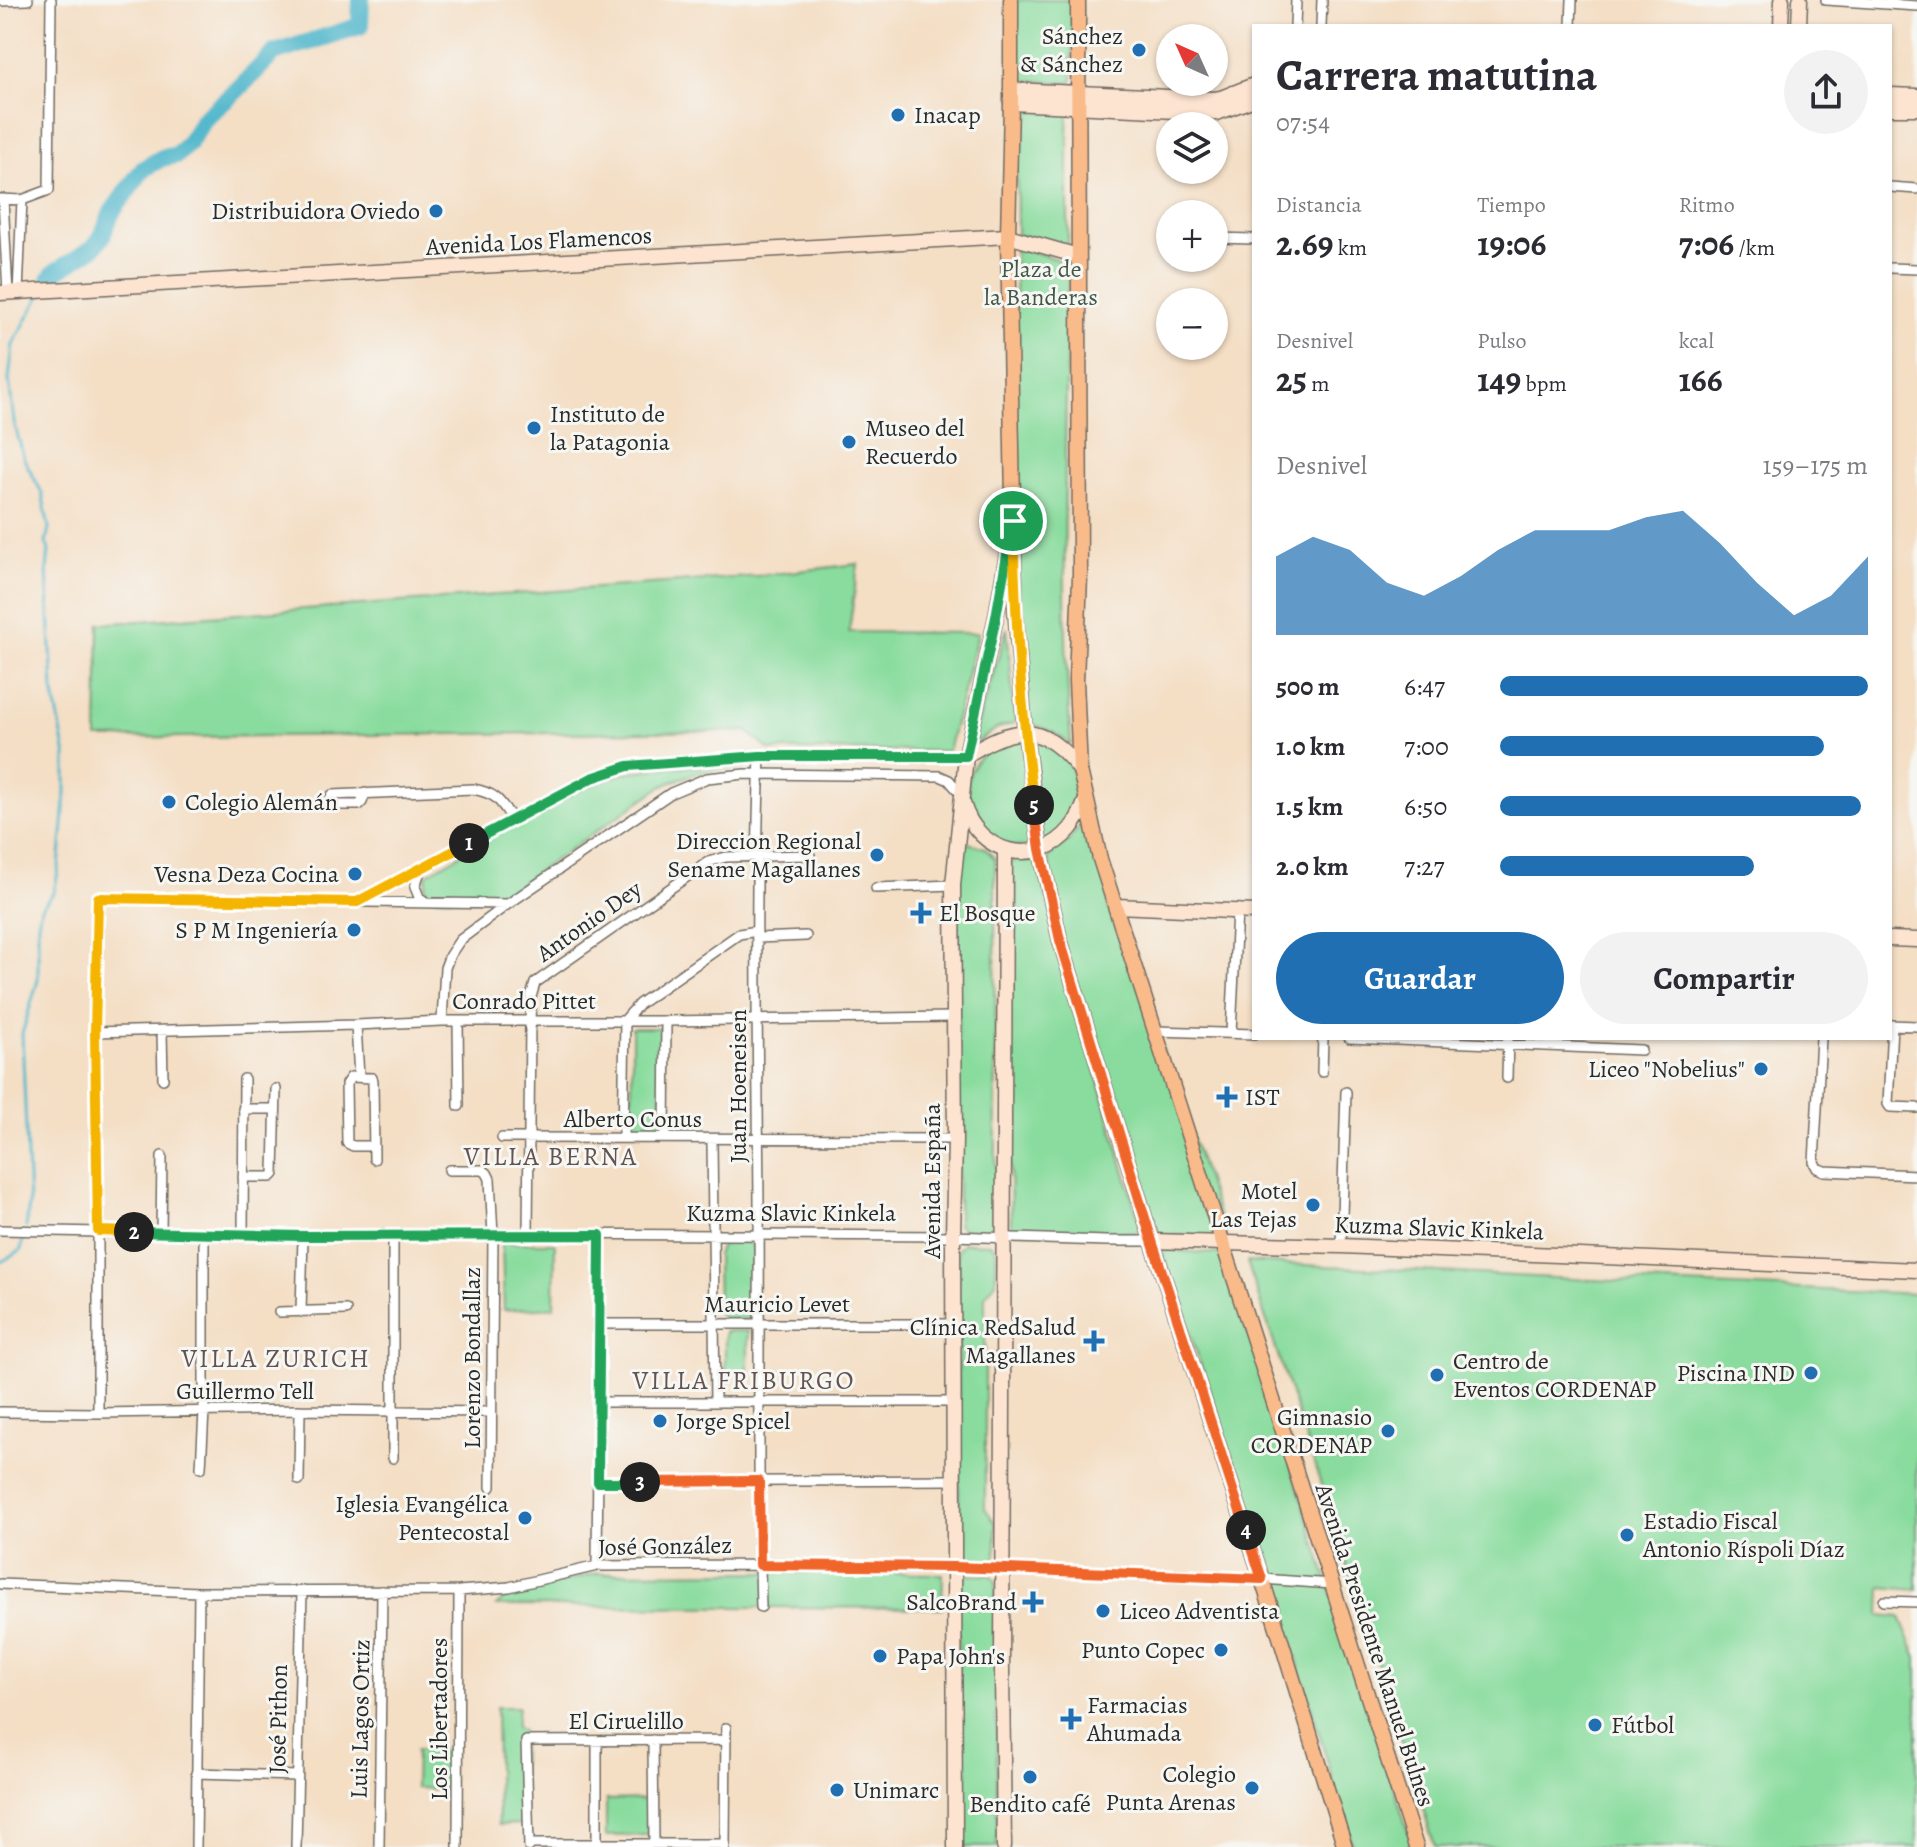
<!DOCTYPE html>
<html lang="es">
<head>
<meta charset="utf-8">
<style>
  body { margin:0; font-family:Alegreya,serif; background:#f2f2f3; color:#2b2b33; height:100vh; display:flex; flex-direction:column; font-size:30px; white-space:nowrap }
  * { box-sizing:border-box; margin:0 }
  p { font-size:26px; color:#7c7c81 }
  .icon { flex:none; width:44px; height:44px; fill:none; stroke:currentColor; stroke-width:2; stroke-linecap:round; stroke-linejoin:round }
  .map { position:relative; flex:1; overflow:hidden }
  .side { position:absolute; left:1252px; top:24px; width:640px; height:1016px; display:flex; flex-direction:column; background:#fff; border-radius:0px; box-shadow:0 2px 6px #0004 }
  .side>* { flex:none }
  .needle { width:52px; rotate:315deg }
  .buttons { position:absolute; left:1156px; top:24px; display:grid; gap:16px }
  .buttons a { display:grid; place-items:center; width:72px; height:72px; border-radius:50%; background:#fff; box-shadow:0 2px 6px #0004; font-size:40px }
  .pin { position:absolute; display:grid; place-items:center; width:68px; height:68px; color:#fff; margin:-34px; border:4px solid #fff; border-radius:50%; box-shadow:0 2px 8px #0007 }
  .km { position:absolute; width:40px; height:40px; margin:-20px; border-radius:50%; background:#222; color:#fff; font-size:22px; line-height:40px; text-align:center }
  .round { display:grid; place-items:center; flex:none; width:84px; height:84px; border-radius:42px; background:#f2f2f3 }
  .overview { display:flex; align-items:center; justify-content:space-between; height:136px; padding:0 24px }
  h1 { font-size:44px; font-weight:700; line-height:60px }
  .stats { display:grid; grid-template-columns:repeat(3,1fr); gap:12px; height:136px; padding:8px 24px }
  .stats div { display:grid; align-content:center }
  .stats b { font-size:34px; font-weight:700 }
  .stats small { font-size:22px; font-weight:400 }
  .stats p { font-size:22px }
  .chart { height:224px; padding:16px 24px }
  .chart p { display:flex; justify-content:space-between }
  .chart svg { width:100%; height:144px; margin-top:8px; fill:#1f6fb2; opacity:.7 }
  .cta { display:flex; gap:16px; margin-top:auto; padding:16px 24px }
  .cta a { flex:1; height:92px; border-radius:48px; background:#1f6fb2; color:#fff; font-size:32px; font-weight:700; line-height:92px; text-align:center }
  .cta a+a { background:#f2f2f3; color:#2b2b33 }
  ul { padding:0 24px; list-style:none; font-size:26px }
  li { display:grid; grid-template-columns:128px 96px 1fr; align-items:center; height:60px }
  li i { height:20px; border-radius:10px; background:#1f6fb2 }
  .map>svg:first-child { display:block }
  .green { fill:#89dc9e; stroke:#5a8464; stroke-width:2 }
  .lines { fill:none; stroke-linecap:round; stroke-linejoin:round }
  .stream { stroke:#4cb5ca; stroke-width:3 }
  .river { stroke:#4cb5ca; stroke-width:18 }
  .street-casing { stroke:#716a61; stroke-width:12 }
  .secondary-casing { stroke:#716a61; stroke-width:17 }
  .primary-casing { stroke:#716a61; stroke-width:17 }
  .street { stroke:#fff; stroke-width:9 }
  .secondary { stroke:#fde4d1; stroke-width:14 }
  .primary { stroke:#fabb8b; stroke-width:14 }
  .split-1-casing { stroke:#fff; stroke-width:16 }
  .split-2-casing { stroke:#fff; stroke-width:16 }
  .split-3-casing { stroke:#fff; stroke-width:16 }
  .split-4-casing { stroke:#fff; stroke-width:16 }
  .split-5-casing { stroke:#fff; stroke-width:16 }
  .split-6-casing { stroke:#fff; stroke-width:16 }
  .split-1 { stroke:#22a559; stroke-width:10 }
  .split-2 { stroke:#f5b400; stroke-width:10 }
  .split-3 { stroke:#22a559; stroke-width:10 }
  .split-4 { stroke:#f0652b; stroke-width:10 }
  .split-5 { stroke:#f0652b; stroke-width:10 }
  .split-6 { stroke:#f5b400; stroke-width:10 }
  .poi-dot { fill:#1f6fb2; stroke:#f6f6f2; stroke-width:3 }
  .labels { text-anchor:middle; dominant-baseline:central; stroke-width:6; stroke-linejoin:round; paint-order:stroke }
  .poi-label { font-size:24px; fill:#2b2b2b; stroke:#f6f6f2; text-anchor:end }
  .street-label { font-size:24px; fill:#2b2b2b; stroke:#f6f6f2 }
  .park-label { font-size:24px; fill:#425748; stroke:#f6f6f2 }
  .neighbourhood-label { font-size:26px; letter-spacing:2px; fill:#655352; stroke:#f6f6f2 }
</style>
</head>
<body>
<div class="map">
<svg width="1917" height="1847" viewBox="0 0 1917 1847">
  <rect width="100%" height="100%" fill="#f6f6f2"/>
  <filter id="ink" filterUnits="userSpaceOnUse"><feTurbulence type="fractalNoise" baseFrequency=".0125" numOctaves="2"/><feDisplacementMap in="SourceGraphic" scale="16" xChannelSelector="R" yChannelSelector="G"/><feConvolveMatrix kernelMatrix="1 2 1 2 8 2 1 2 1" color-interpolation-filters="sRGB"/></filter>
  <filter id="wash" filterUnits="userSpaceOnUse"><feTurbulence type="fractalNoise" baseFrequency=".006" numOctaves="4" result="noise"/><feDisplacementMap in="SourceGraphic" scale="32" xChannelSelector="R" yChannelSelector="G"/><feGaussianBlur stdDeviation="1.8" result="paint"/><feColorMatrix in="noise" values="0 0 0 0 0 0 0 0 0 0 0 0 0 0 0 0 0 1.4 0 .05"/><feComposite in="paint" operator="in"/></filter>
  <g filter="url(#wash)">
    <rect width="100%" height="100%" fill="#f4dec4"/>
    <path class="green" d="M1013,0H1072V83L1014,80Z
      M1016,110L1068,113V248L1017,235Z
      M1015,246L1068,263C1066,423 1060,585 1071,745L1053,732L1027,722L1016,551Z
      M858,564L849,632L978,633L948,751L769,750L747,731L97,738L99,624L747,577Z
      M1007,628L1015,723L996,729L975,744L973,740Z
      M967 792a55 55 0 1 1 110 0a55 55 0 1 1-110 0Z
      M745,765V768C707,769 693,771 659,788L508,892L480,899L434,898L425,888L427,874L508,827L585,787L629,772L675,767Z
      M1085,820L1226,1237L1159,1235L1060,934L1048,857L1068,841Z
      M968,843L985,848L995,859L996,1227L990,1232L963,1230L958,1224V854L962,847Z
      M1030,858L1037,864L1142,1232L1011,1231L1007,867L1015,859Z
      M632,1028H661V1129H632Z
      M741,1240L750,1243L755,1251L754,1314L750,1319H723L718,1313L717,1255L719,1250L726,1242Z
      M502,1243H555L554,1307L504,1310Z
      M964,1243L991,1244L996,1250V1282L985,1296V1508L996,1524V1557L991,1562H965L959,1557L958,1249Z
      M1162,1250L1223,1254L1413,1847H1353L1275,1586Z
      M1247,1262L1592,1280L1917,1294V1590L1881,1587L1880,1615L1900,1617L1917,1658V1847H1435L1316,1469Z
      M725,1331H748V1371L725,1372Z
      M768,1572L943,1574L942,1608L496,1606L508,1595L599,1573Z
      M964,1575H991L996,1581L997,1847H959L958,1582Z
      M496,1707H518L516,1728L522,1730L521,1824L498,1825Z
      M416,1750H450V1789L415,1788Z
      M648,1799V1835L606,1836V1800Z"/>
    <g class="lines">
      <path class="stream" d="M26,1227L29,1204L22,1034L38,980V923L41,908L54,892L59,867L66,792V756L53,689L47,569L49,550L46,543L49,528L42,493L24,459L14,422L9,380L13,344L40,296
        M0,1263L21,1250L24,1234"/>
      <path class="river" d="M50,279L55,272L93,248L101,238L112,212L143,169L162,158L177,155L188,144L204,119L237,90L274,53L360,26L361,0"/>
    </g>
  </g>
  <g filter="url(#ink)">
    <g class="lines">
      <defs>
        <path id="street" d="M1826,0L1917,6
          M0,1L28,0
          M1295,26L1296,0
          M1321,26L1322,0
          M1571,26L1572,0
          M1890,187L1917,189
          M0,199L22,200L49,190L51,0
          M3,199L8,293
          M1214,238L1254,239
          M1890,268L1917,269
          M18,293L22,200
          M760,756C754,906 758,1056 759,1206C760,1340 757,1473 761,1607
          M365,793L362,802L359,805H333L329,801L332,795L473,789C498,794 499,800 513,820
          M421,868L415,887L419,897L427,903
          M876,888L953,885
          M359,901L592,778L628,766L760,756H966
          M757,938L806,936
          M442,1021L445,968L450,955L460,940L508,904L671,793L707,778L745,774L940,776L949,780L962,795
          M458,1021L459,1106
          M356,1025L359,1077
          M1890,1025L1917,1026
          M1892,1025L1888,1104L1890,1107L1917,1108
          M162,1031L163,1079
          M1156,1031L1254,1034
          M95,1032L356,1025L442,1021H666L954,1017
          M1231,1033L1237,911
          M1349,1038L1641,1050
          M1821,1038L1814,1162L1817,1168L1824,1171L1917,1175
          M1322,1072L1323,1038
          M1507,1078L1508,1038
          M243,1109H275
          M502,1138L955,1139
          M623,1138L625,1020L639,1004L739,934L757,931
          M665,1138L666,1021
          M712,1140L715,1402
          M374,1146H353L347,1143L346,1084L351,1077L372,1078L373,1081L374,1159
          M449,1170H483L487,1173L490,1179L493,1235L491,1487
          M243,1177H271L274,1174L276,1089
          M0,1230L303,1236L528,1234L953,1236L1106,1241H1152
          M161,1233L162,1156
          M528,1234L530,1021L531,997L535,983L708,862L726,857L810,855
          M243,1235L244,1079
          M1341,1246L1346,1092
          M279,1312L346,1310
          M301,1312L303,1236
          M599,1324H955
          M598,1402H954
          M0,1412L98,1413L300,1410L491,1412
          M98,1413V1231L95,1032L98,898L508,904
          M393,1458V1235
          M201,1468L204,1411V1234
          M299,1480L300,1410
          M598,1482L953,1480
          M597,1566L600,1235
          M0,1584L199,1592L459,1591L509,1587L597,1566L760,1565L954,1567L1262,1579L1332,1584
          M1884,1601L1917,1602
          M653,1740L654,1844
          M196,1773L297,1776
          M529,1844H725
          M597,1845V1741
          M196,1847L199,1592
          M296,1847L302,1591
          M379,1847L382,1591
          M458,1847L459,1591
          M529,1847L526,1741L725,1740
          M725,1847L726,1728"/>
        <path id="secondary" d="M1781,26L1782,0
          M1799,26L1800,0
          M1011,90L1214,99L1221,98L1254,85
          M1890,95L1917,96
          M1011,103L1217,113L1254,99
          M1890,108H1917
          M0,293L1008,236L1078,256
          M966,756C1014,724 1044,722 1080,770
          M963,803C977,854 1037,870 1071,828C1078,820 1082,810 1086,800
          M1116,906L1254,912
          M1890,939L1917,940
          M1152,1241L1341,1246L1917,1270
          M955,1847L953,1236L955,1139L953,885L966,756L996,617L1010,537
          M1004,1847L1002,1670L1005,850"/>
        <path id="primary" d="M1011,0V103L1008,236L1015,607L1025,732L1040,849L1060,940L1152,1241L1262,1579L1345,1847
          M1078,0L1080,576L1076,681L1080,770L1100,859L1416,1847"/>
      </defs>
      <use href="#street" class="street-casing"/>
      <use href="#secondary" class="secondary-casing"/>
      <use href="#primary" class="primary-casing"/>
      <use href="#street" class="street"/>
      <use href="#secondary" class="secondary"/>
      <use href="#primary" class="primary"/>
    </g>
  </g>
  <g class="lines" filter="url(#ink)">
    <defs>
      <path id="split-1" d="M469,843L592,778L628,766L760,756H966L996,617L1013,521"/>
      <path id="split-2" d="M134,1232L98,1231L95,1032L98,898L357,902L469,843"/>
      <path id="split-3" d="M134,1232L303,1236L600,1235L598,1482H640"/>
      <path id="split-4" d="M640,1482L759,1481L760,1565L954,1567L1262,1579L1246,1530"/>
      <path id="split-5" d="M1034,805L1040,849L1060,940L1152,1241L1246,1530"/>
      <path id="split-6" d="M1013,521C1015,616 1021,711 1034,805"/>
    </defs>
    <use href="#split-1" class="split-1-casing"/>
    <use href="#split-2" class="split-2-casing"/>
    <use href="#split-3" class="split-3-casing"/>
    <use href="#split-4" class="split-4-casing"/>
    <use href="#split-5" class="split-5-casing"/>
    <use href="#split-6" class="split-6-casing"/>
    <use href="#split-1" class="split-1"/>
    <use href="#split-2" class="split-2"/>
    <use href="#split-3" class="split-3"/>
    <use href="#split-4" class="split-4"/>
    <use href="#split-5" class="split-5"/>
    <use href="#split-6" class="split-6"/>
  </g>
  <g class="poi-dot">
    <circle cx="1139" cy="50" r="8"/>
    <circle cx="898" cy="115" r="8"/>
    <circle cx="436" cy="211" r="8"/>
    <circle cx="534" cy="428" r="8"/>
    <circle cx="849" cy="442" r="8"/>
    <circle cx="169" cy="802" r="8"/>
    <circle cx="877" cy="855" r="8"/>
    <circle cx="355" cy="874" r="8"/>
    <path d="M917 901h8v8h8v8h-8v8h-8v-8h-8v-8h8z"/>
    <circle cx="354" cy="930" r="8"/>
    <circle cx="1761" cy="1069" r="8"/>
    <path d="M1223 1085h8v8h8v8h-8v8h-8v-8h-8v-8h8z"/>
    <circle cx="1313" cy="1205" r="8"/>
    <path d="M1090 1329h8v8h8v8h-8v8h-8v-8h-8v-8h8z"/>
    <circle cx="1811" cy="1373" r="8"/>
    <circle cx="1437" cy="1375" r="8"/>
    <circle cx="660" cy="1421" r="8"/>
    <circle cx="1388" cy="1431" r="8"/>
    <circle cx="525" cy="1518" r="8"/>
    <circle cx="1627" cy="1535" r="8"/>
    <path d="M1029 1590h8v8h8v8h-8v8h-8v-8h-8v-8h8z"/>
    <circle cx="1103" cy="1611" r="8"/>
    <circle cx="1221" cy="1650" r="8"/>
    <circle cx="880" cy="1656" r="8"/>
    <path d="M1067 1707h8v8h8v8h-8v8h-8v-8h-8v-8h8z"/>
    <circle cx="1595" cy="1725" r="8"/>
    <circle cx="1030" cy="1777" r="8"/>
    <circle cx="1252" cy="1788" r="8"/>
    <circle cx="837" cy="1790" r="8"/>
  </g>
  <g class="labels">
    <g class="poi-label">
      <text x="1123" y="36">Sánchez<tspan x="1123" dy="28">&amp; Sánchez</tspan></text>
      <text x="914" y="115" text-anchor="start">Inacap</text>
      <text x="420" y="211">Distribuidora Oviedo</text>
      <text x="550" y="414" text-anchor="start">Instituto de<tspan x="550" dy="28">la Patagonia</tspan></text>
      <text x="865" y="428" text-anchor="start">Museo del<tspan x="865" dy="28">Recuerdo</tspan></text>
      <text x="185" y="802" text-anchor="start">Colegio Alemán</text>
      <text x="861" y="841">Direccion Regional<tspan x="861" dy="28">Sename Magallanes</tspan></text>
      <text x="339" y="874">Vesna Deza Cocina</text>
      <text x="939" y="913" text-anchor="start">El Bosque</text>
      <text x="338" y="930">S P M Ingeniería</text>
      <text x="1745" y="1069">Liceo "Nobelius"</text>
      <text x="1245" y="1097" text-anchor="start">IST</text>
      <text x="1297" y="1191">Motel<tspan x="1297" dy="28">Las Tejas</tspan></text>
      <text x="1076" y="1327">Clínica RedSalud<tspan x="1076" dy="28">Magallanes</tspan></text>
      <text x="1453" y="1361" text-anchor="start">Centro de<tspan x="1453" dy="28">Eventos CORDENAP</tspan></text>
      <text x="1795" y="1373">Piscina IND</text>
      <text x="1372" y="1417">Gimnasio<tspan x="1372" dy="28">CORDENAP</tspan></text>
      <text x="676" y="1421" text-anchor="start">Jorge Spicel</text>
      <text x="509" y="1504">Iglesia Evangélica<tspan x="509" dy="28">Pentecostal</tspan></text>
      <text x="1643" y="1521" text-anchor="start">Estadio Fiscal<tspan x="1643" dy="28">Antonio Ríspoli Díaz</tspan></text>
      <text x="1017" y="1602">SalcoBrand</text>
      <text x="1119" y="1611" text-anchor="start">Liceo Adventista</text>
      <text x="1205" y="1650">Punto Copec</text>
      <text x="896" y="1656" text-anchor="start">Papa John's</text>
      <text x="1087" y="1705" text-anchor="start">Farmacias<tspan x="1087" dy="28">Ahumada</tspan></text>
      <text x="1611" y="1725" text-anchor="start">Fútbol</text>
      <text x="1236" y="1774">Colegio<tspan x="1236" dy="28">Punta Arenas</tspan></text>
      <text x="853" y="1790" text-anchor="start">Unimarc</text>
      <text x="1030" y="1804" text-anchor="middle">Bendito café</text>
    </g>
    <g class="street-label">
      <text transform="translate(539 241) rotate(-3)">Avenida Los Flamencos</text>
      <text transform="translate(589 921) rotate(-35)">Antonio Dey</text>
      <text x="524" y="1001">Conrado Pittet</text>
      <text transform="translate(738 1086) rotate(-90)">Juan Hoeneisen</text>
      <text x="633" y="1119">Alberto Conus</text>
      <text transform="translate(932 1181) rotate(-90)">Avenida España</text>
      <text x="791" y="1213">Kuzma Slavic Kinkela</text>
      <text transform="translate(1439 1228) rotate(2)">Kuzma Slavic Kinkela</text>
      <text x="777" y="1304">Mauricio Levet</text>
      <text transform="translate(472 1358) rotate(-90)">Lorenzo Bondallaz</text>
      <text x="245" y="1391">Guillermo Tell</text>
      <text transform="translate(665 1546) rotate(-1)">José González</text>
      <text transform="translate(1375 1645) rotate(72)">Avenida Presidente Manuel Bulnes</text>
      <text transform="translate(278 1719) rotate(-89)">José Pithon</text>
      <text transform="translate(360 1719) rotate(-89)">Luis Lagos Ortiz</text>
      <text transform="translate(439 1719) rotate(-90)">Los Libertadores</text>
      <text x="626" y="1721">El Ciruelillo</text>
    </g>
    <g class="park-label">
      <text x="1041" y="269">Plaza de<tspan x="1041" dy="28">la Banderas</tspan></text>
    </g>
    <g class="neighbourhood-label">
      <text x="551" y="1156">VILLA BERNA</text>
      <text x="276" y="1358">VILLA ZURICH</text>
      <text x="744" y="1380">VILLA FRIBURGO</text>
    </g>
  </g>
</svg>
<div class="buttons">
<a><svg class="needle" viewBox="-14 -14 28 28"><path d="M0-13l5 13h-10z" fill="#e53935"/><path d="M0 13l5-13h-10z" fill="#7c7c81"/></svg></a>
<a><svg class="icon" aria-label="layers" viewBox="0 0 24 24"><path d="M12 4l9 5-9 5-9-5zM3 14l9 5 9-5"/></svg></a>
<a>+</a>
<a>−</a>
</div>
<div class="pin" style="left:1013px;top:521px;background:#1e9e55"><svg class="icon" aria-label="arrive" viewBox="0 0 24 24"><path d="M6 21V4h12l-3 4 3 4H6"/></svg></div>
<b class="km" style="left:469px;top:843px">1</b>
<b class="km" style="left:134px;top:1232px">2</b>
<b class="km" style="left:640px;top:1482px">3</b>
<b class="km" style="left:1246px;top:1530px">4</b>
<b class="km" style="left:1034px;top:805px">5</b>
<section class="side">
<div class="overview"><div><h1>Carrera matutina</h1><p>07:54</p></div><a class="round"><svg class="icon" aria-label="share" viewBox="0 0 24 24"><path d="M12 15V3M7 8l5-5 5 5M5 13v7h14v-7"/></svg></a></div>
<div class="stats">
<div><p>Distancia</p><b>2.69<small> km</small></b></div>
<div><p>Tiempo</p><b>19:06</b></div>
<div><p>Ritmo</p><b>7:06<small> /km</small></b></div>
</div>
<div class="stats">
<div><p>Desnivel</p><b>25<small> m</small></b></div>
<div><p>Pulso</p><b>149<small> bpm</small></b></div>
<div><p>kcal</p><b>166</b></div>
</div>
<div class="chart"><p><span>Desnivel</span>159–175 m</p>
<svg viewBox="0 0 160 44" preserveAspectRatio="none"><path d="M0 44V20L10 14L20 18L30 28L40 32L50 26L60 18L70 12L80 12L90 12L100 8L110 6L120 16L130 28L140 38L150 32L160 20V44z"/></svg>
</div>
<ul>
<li><b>500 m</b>6:47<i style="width:100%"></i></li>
<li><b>1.0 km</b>7:00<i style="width:88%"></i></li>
<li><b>1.5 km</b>6:50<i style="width:98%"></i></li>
<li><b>2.0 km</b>7:27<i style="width:69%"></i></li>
</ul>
<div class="cta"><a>Guardar</a><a>Compartir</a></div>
</section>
</div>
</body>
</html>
